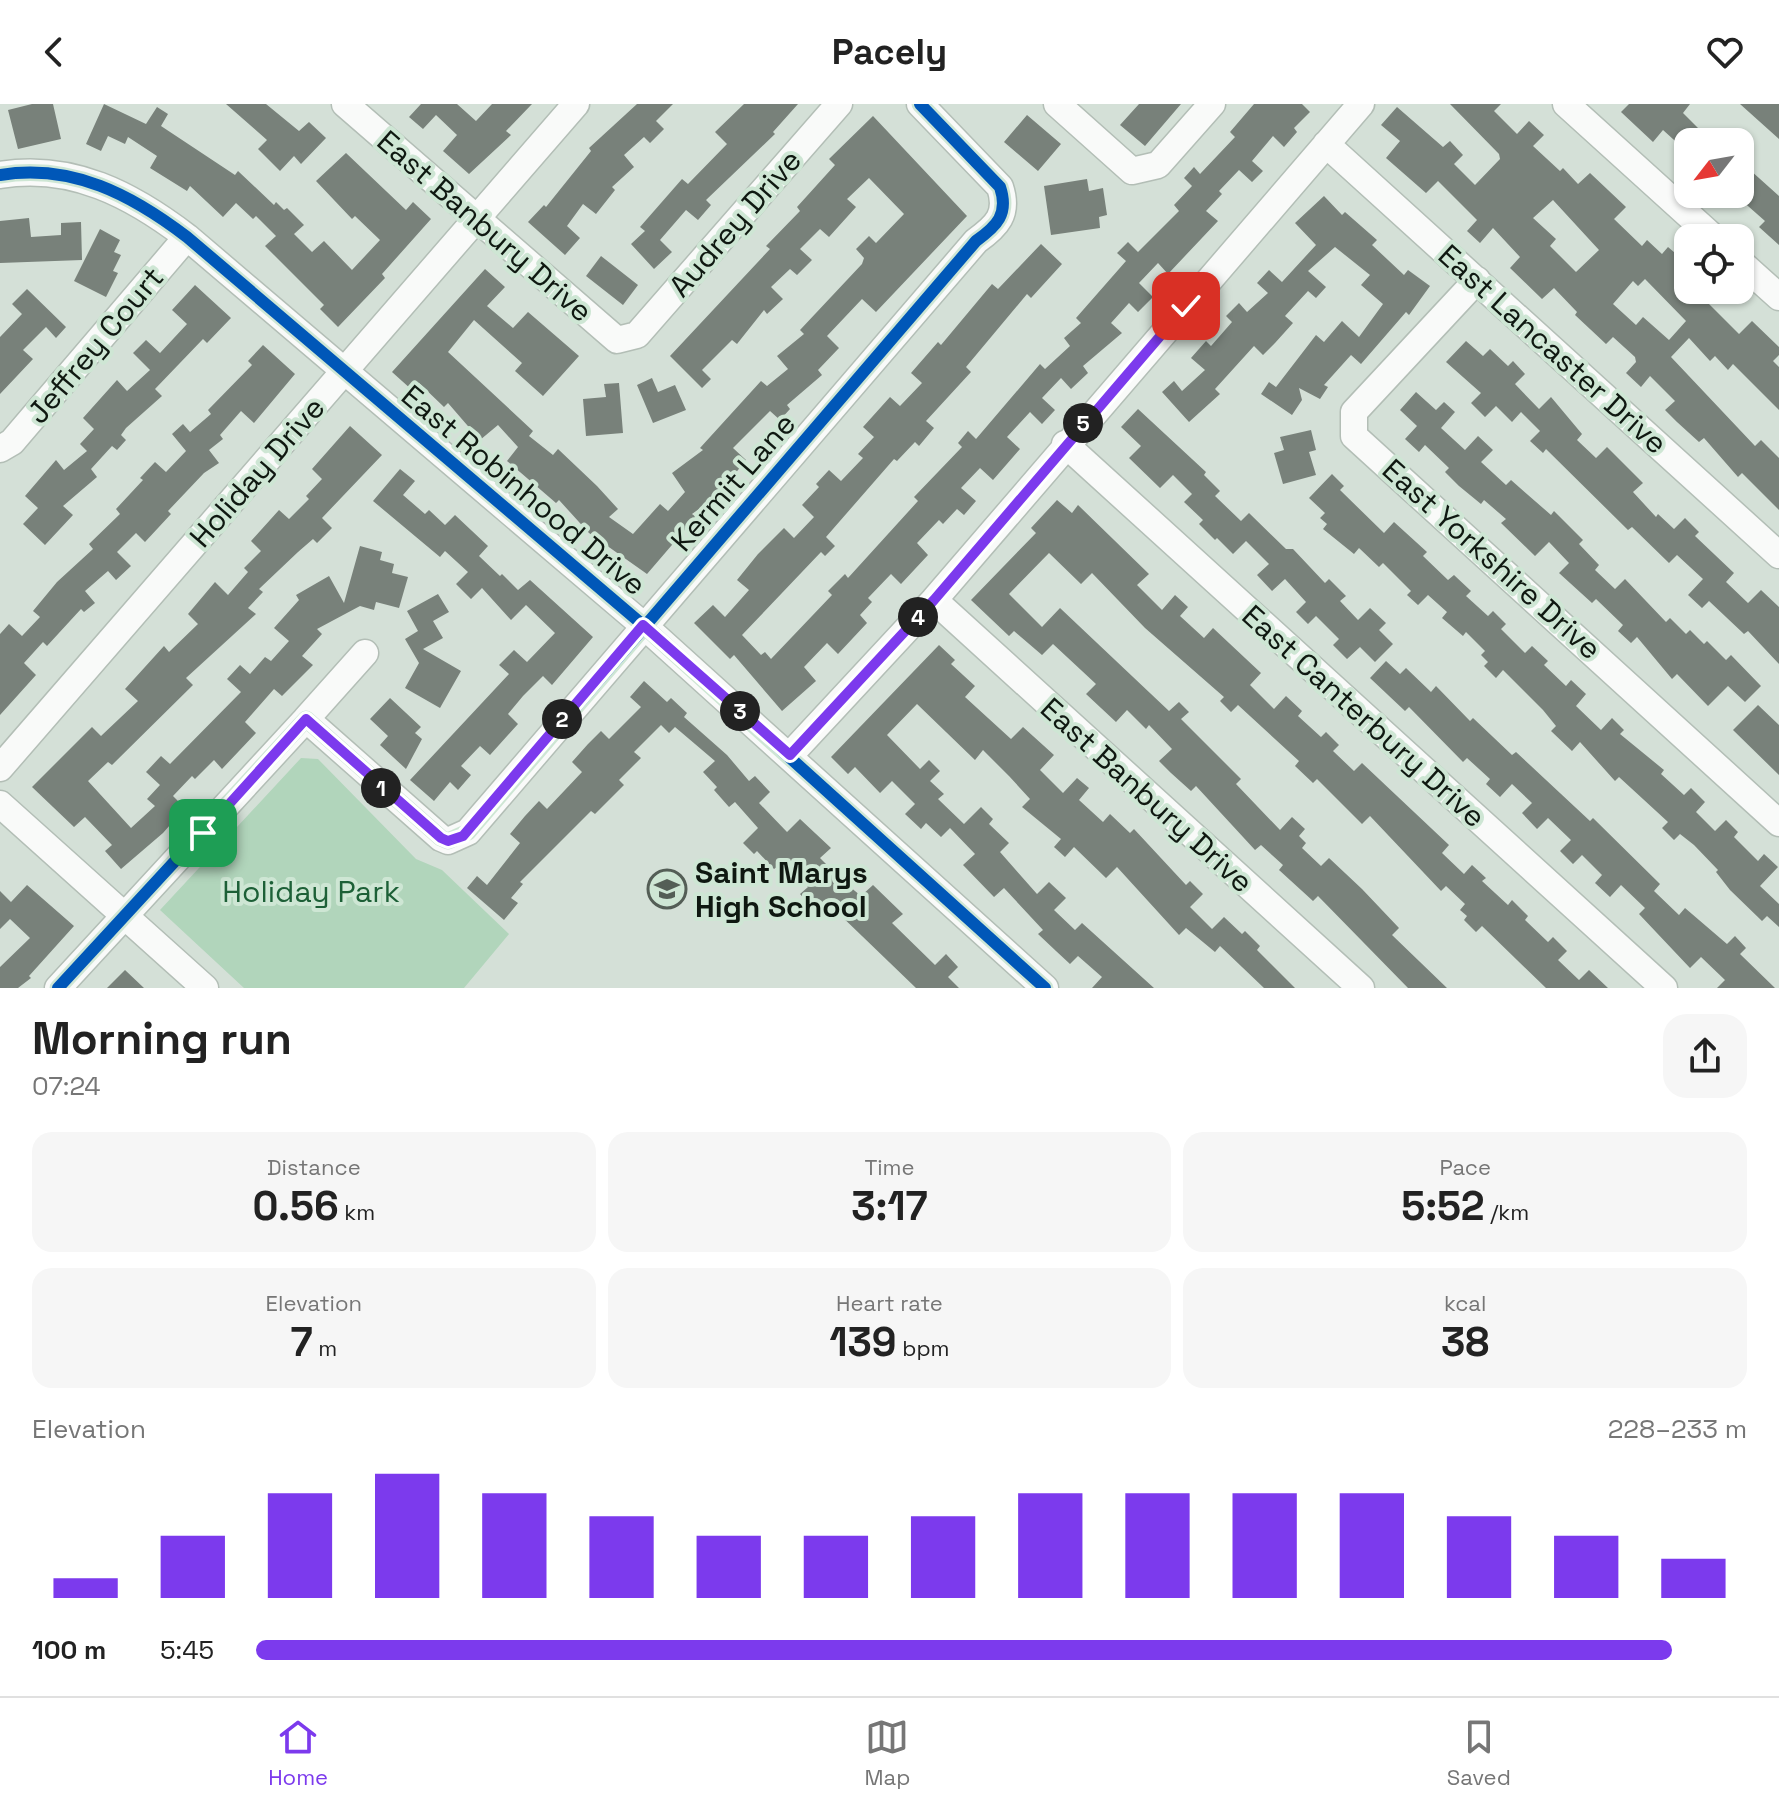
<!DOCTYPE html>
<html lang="en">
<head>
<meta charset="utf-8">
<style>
  body { margin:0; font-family:"Space Grotesk",sans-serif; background:#f6f6f6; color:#222; height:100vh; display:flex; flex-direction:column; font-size:30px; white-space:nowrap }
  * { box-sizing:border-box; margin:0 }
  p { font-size:26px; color:#767676 }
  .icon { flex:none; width:44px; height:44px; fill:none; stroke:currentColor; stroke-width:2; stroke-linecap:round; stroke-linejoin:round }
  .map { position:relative; height:884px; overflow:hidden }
  .sheet { display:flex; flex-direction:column; background:#fff; flex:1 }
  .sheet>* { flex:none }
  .needle { width:52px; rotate:239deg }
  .tools { position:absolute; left:1674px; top:24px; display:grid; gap:16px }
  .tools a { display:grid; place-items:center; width:80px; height:80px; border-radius:16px; background:#fff; box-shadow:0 2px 6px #0004; font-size:40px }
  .pin { position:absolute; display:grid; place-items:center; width:68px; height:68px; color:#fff; margin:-34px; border-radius:16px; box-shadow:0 4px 12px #0006 }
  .km { position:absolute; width:40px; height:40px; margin:-20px; border-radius:50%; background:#222; color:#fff; font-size:22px; line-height:40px; text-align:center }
  .round { display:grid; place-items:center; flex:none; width:84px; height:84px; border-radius:24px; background:#f6f6f6 }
  .head { display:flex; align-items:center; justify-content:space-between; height:136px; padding:0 32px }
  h1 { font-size:44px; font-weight:700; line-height:60px }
  .metrics { display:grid; grid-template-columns:repeat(3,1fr); gap:12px; height:136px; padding:8px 32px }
  .metrics div { display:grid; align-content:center; border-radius:20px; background:#f6f6f6; text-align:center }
  .metrics b { font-size:40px; font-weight:700 }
  .metrics small { font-size:22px; font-weight:400 }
  .metrics p { font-size:22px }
  .chart { height:224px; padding:16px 32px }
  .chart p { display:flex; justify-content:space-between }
  .chart svg { width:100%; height:144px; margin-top:8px; stroke:#7c3aed; stroke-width:6 }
  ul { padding:0 32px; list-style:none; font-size:26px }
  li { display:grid; grid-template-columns:128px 96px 1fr; align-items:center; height:60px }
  li i { height:20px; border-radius:10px; background:#7c3aed }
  header { display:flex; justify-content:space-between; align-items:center; height:104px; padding:0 32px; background:#fff; font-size:36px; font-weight:700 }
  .tabs { display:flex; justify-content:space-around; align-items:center; height:112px; border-top:2px solid #e0e0e0; background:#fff; font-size:22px; color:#767676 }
  .tabs a { display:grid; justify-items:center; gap:4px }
  .tabs .current { color:#7c3aed }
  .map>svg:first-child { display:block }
  .green { fill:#b1d5bb }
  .building { fill:#78817a; fill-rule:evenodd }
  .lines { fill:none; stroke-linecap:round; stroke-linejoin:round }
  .minor-casing { stroke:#b3beb6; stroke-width:29 }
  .minor { stroke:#f9faf9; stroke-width:26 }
  .cycleway-casing { stroke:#cee6d4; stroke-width:17 }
  .cycleway { stroke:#0057b8; stroke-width:12 }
  .route-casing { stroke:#fff; stroke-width:16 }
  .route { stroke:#7c3aed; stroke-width:10 }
  .labels { text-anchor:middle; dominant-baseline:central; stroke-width:8; stroke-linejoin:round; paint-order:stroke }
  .street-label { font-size:30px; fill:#0f1811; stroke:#cee6d4 }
  .poi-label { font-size:30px; font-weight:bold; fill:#0f1811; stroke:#cee6d4; text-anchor:start }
  .park-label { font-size:30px; fill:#1d6037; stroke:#cee6d4 }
</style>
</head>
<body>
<header><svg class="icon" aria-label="back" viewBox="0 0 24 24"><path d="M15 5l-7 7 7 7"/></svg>Pacely<svg class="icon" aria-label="heart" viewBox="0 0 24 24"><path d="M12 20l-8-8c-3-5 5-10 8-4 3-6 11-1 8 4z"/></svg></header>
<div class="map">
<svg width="1779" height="884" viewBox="0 0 1779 884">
  <rect width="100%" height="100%" fill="#d4e0d7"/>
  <path class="green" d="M301,654L318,655L416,755L442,766L509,830L464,884H244L160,806Z"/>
  <path class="building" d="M32,0H53L61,35L18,45L8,6Z
    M104,0L146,20L157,3L168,10L161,22L235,71L238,67L274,101L276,98L284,106L287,104L304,121L294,130L312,148L324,137L352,166L380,136L355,112L352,115L316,77L346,49L406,106L413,98L431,115L382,170L385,174L338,223L320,205L324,201L265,142L276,132L256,112L253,115L236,99L223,113L190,82L187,87L150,64L157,52L128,33L125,40L108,32L101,47L86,40Z
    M226,0H266L299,27L309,18L326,34L301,60L294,52L280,67L258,45L267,36Z
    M421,0H457L476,17L492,0H532L506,27L511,31L469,70L443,47L457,31L436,11L423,25L409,13Z
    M637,0H673L656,17L664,25L650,39L644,33L624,51L634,63L612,83L615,86L596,110L583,100L567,122L580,134L565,151L528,118L544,101L546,103L591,47L589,44Z
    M744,0H798L773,28L775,30L706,96L711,101L698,116L686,106L660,136L672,148L654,165L631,140L645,127L640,123L682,75L688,80L727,40L715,28Z
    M1139,0H1181L1145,42L1120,21Z
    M1254,0H1302L1310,8L1294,24L1297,28L1284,43L1273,32L1252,57L1263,67L1252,78L1239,66L1219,87L1222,90L1206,107L1218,117L1168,170L1158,159L1139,179L1153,193L1138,208L1129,199L1111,219L1122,229L1083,262L1088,269L1071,285L1061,274L1042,294L1055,306L1042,320L1030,308L1007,333L1020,345L993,376L980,364L961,384L976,397L964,411L957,405L943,420L939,416L917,439L928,451L901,480L891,470L868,494L872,498L860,511L867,519L838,550L827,539L804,563L816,577L782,607L734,551L730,555L694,519L713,501L725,513L749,486L737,476L758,450L784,424L794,434L814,413L802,401L819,383L816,380L829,366L841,377L863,354L858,350L874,333L863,323L890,293L900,302L922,279L911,269L938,238L941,241L992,180L998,185L1041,140L1062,160L1031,194L1027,190L966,263L971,268L926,317L934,324L919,342L915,338L897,357L894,355L826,433L835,442L825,452L821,448L742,531L761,551L765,548L771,555L832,491L828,487L845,470L848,474L918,397L914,393L962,343L958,339L968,327L976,335L1040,260L1045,265L1070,242L1064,234L1081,219L1076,214L1126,157L1117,149L1128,138L1138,148L1179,107L1174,101L1192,82L1184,74L1194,63L1200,70L1235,33L1230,28Z
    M1450,0H1501L1494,7L1517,30L1529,17L1544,31L1533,42L1560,67L1563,64L1578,80L1590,69L1626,103L1614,115L1642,142L1647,136L1662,150L1668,143L1688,160V186H1695L1739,230L1752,217L1779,243V251L1773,257L1779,263V306L1733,260L1728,266L1715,252L1710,257L1689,234L1671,253L1755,342L1761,336L1779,354V406L1742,369L1738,373L1704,334L1699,338L1677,318L1665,306L1675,297L1650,272L1641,283L1626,269L1636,258L1635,253L1613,233L1606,240L1575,211L1577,208L1554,184L1542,195L1510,164L1520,153L1493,124L1480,139L1467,127L1477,116L1438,77L1426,89L1386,54L1400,37L1381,21L1397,3L1443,43L1450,37L1463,51L1454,60L1475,81L1500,55L1499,50ZM1553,96L1599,146L1576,168L1550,142L1556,135L1533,114ZM1645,175L1686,217L1669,236L1643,213L1636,221L1613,200L1633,177L1638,182Z
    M1629,0H1690L1683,9L1712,38H1688L1684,45L1663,26L1653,38L1621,8Z
    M1740,0H1779V35Z
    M1027,11L1061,40L1038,67L1004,38Z
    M873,12L967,112L876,208L862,195L827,232L839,244L818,266L822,271L787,301L790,305L780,316L770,307L733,344L746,356L718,391L692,410L696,413L647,470L589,429L559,396L556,399L507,357L518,343L498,321L480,336L448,299L444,303L419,279L412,286L392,268L485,165L505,183L487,202L513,224L528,208L579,252L543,292L515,267L522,259L474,216L448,248L533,327L529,332L553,351L558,345L597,382L618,405L609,413L633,430L660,400L668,407L685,388L672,369L703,346L700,344L761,277L767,282L788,265L777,252L804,230L800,226L862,160L864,154L856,145L869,132L876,139L904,110L869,74L847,95L856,103L829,133L820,125L800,145L812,156L797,171L790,165L771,183L783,195L767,210L764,206L737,240L732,236L702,266L711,275L702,284L670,252L770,145L766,142L800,107L797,103L835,61L829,55Z
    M1740,57L1779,92V141L1759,123L1765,117L1740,95Z
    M1087,75L1089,87L1103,84L1107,111L1099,113L1100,124L1051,131L1044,82Z
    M1324,92L1342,111L1345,108L1377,136L1372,141L1404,171L1408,166L1430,182L1409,211L1406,208L1361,260L1351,251L1324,281L1328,283L1320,295L1299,284L1302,296L1292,311L1261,290L1269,278L1276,283L1316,231L1324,238L1342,217L1359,233L1383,200L1361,181L1370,171L1335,143L1308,167L1326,183L1316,194L1308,187L1285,212L1293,219L1275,239L1263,251L1254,242L1215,285L1220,290L1189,318L1162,288L1174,277L1182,287L1205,266L1191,254L1206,237L1211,242L1232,218L1226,212L1239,199L1247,208L1268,189L1257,179L1269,166L1282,178L1316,141L1295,119Z
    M29,114L31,133L61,131V119L81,118L82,156L0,159V117Z
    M100,125L120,136L114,148L121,151L113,167L118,169L106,193L74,177Z
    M601,152L638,181L623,201L586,172Z
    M195,181L231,214L207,239L203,235L155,285L162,292L126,324L121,331L126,336L117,346L112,342L91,365L97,373L63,402L73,411L45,441L23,420L38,404L25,392L56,356L64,366L87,347L80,340L94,325L83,314L117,276L127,287L150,266L133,249L146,236L160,249L187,220L172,206Z
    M27,185L66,223L56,234L46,223L23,246L33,255L0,290V233L22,210L12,200Z
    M1466,237L1483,252L1490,245L1508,262L1513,257L1525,270L1515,280L1539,305L1551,293L1582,330L1577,336L1596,354L1607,343L1643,379L1633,388L1656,413L1658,410L1674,425L1685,414L1699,428L1695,432L1734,469L1726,478L1748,499L1761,486L1779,503V560L1748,527L1744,530L1709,497L1702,504L1688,491L1703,475L1677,451L1669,459L1632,423L1628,426L1546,345L1543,349L1530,337L1540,327L1521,308L1512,318L1496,302L1485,313L1471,299L1481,289L1446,258Z
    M263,241L295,270L254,319L241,307L220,331L223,335L209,346L219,359L204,369L168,407L171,410L145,438L136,429L117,448L131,462L116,476L108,467L85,487L95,499L84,508L81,505L47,542L43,538L24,559L36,571L0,611V530L9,520L22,532L40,513L33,507L57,478L93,445L89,440L120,410L116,405L143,376L140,374L155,358L166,368L186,347L172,330L183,320L190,328L211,310L208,306L252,261L248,257Z
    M652,274L658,288L675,281L686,306L653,319L637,281Z
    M619,279L623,329L586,332L583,295L606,293L604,280Z
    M1416,288L1436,306L1444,298L1455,308L1441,324L1465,346L1478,332L1493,346L1481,358L1506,381L1511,376L1551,411L1554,407L1583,436L1579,440L1599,461L1595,466L1615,485L1625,475L1666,518L1670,514L1686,530L1690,526L1704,540L1707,537L1726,556L1731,551L1761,582L1745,598L1728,582L1708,602L1677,570L1672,575L1637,533L1631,539L1618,527L1623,521L1596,495L1592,499L1559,469L1569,459L1549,438L1535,452L1501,419L1506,415L1484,396L1481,400L1459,382L1445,368L1449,364L1425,341L1419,348L1405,335L1417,322L1400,306Z
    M1138,305L1206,368L1204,371L1220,387L1215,392L1241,417L1249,409L1286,445H1293L1325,479L1329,475L1346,492L1340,497L1358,516L1370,504L1386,519L1379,526L1393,540L1375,558L1360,543L1347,555L1333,541L1339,535L1316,512L1308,520L1296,508L1306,498L1285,475L1272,487L1257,471L1269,460L1246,437L1233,450L1217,434L1215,436L1199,420L1203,416L1184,398L1192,390L1173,371L1160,384L1129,354L1141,342L1121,323Z
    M350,322L382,351L322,414L332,424L317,439L313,435L298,448L259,485L263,488L248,504L256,510L186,574L193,581L112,661L108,658L88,677L131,724L155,702L147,695L160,681L146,668L161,652L170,660L241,588L227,575L240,561L250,570L265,553L271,557L289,537L274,524L299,496L296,491L329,472L344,499L360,442L382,448L380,456L394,460L392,469L408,473L399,504L376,498L374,506L360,502L317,525L322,530L302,552L313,561L282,592L274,585L245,618L256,629L222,665L214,656L195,675L192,672L173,692L185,704L163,729L121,765L105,747L112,741L85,713L74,723L32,683L92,623L101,632L138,597L125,585L164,542L169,548L198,520L188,510L215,478L228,491L248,468L244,464L261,447L251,437L279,406L289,415L309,395L306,392L322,375L312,365Z
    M1311,326L1316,346L1309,348L1316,371L1283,380L1274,349L1284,346L1280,333Z
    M400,365L415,377L403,391L425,410L429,406L445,421L455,411L488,442L479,452L500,472L502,470L518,486L530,476L593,533L552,581L543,572L523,592L508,610L518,620L490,651L480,642L461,662L471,671L458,686L450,678L434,697L410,676L509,570L499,561L514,546L527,558L555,529L526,501L511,516L482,484L471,495L456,480L468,468L445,447L440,453L373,397Z
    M1332,370L1344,382L1340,386L1384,429L1394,418L1427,448L1423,452L1448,476L1454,471L1471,487L1466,492L1488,512L1493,507L1506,520L1501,525L1525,549L1532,542L1548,557L1544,561L1566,582L1571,576L1586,590L1576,602L1601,626L1612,614L1624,626L1620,630L1664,666L1661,670L1684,691L1691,684L1705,698L1696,708L1715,727L1726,716L1738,728L1734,733L1758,757L1764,750L1778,763L1760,782L1779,800V823L1767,812L1762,817L1730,786L1716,768L1718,766L1694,741L1680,730L1674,736L1662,724L1668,718L1619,673L1615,677L1580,638L1572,647L1551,627L1556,622L1543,606L1503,566L1496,574L1484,562L1488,558L1481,551L1485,547L1466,528L1463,532L1442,514L1447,508L1428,491L1418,501L1407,491L1411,487L1383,459L1379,463L1359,444L1354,450L1323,425L1327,420L1320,414L1325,409L1309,394Z
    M1057,396L1072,409L1078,401L1149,470L1137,481L1162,506L1175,491L1188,503L1180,512L1204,534L1213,524L1261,569L1250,581L1274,605L1286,592L1302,607L1298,612L1321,633L1326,628L1339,641L1333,647L1354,667L1362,659L1449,741L1442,749L1464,770L1472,761L1486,774L1482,777L1508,801L1512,796L1528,812L1525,816L1548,838L1553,833L1567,847L1558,856L1579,876L1589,866L1608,884H1546L1482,822L1476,828L1464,816L1467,812L1460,806L1465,800L1446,782L1441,787L1370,712L1362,720L1317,675L1313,679L1295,662L1299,657L1238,601L1231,608L1220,597L1224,593L1145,524L1092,469L1081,480L1049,449L1009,490L1042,523L1060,504L1169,607L1179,598L1189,608L1181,615L1241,675L1236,680L1280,726L1292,713L1305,725L1299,732L1306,739L1302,744L1321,762L1329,754L1362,785L1399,824L1392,831L1447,884H1408L1318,792L1313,797L1279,766L1283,761L1261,741L1255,746L1196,682L1191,687L1171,669L1159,657L1172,645L1149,621L1146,625L1127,606L1116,618L1086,590L1096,580L1053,540L1042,551L1014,527L1009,532L971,496L1036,429L1031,424Z
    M438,490L449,508L433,517L443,534L423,545L461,567L440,604L405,584L419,559L405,535L418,527L407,507Z
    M939,541L955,556L951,560L975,582L965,593L1011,635L1023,623L1054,651L1040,666L1063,689L1077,674L1089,684L1079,696L1103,718L1110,710L1130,729L1134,725L1186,781L1190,777L1203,790L1190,803L1212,825L1224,813L1242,830L1245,827L1260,842L1257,846L1295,884H1264L1220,842L1215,848L1186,824L1179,831L1117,763L1106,774L1074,743L1065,753L1054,743L1061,735L1022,703L1030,695L1009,672L983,646L975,656L917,600L887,631L920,665L929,656L940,667L930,677L944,690L938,695L964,720L981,703L993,715L989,720L1009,739L1000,748L1037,790L1049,778L1066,794L1054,806L1075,826L1082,819L1154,884H1092L1102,873L1078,852L1070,860L1056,847L1038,830L1043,826L1004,784L994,793L963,761L975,750L950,724L941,733L926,719L921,725L905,710L915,700L892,677L880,689L855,663L848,670L831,653Z
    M1386,557L1400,570L1406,564L1431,588L1436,582L1470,617L1473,614L1512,651L1516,648L1590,717L1593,714L1660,780L1654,787L1679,811L1685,804L1727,840L1735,832L1746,844L1740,850L1775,884H1717L1725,876L1701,853L1690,864L1639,810L1645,804L1621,781L1610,793L1595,779L1602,771L1582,751L1573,760L1560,747L1571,736L1548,714L1537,725L1522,709L1532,699L1512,680L1500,693L1486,680L1490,675L1467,654L1463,658L1409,603L1405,607L1370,574Z
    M644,577L667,598L671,594L687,609L684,613L727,651L749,677L755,672L770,688L759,699L787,728L800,715L831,744L820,754L843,777L861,792L873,781L903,810L892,819L935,861L946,850L958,863L948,873L959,884H916L835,806L826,815L809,800L800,790L808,783L784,758L774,765L757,747L754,750L743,739L758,724L735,698L729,703L714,686L717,683L703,668L715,657L675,623L669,629L661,621L634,648L641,654L619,676L624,681L595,710L591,707L520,778L523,780L511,794L518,799L504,816L467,784L477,772L487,781L520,739L510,730L525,712L539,697L547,705L582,668L572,658L588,640L601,627L609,635L641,603L630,593Z
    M390,594L421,623L415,629L422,635L406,665L380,641L388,632L370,615Z
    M1758,601L1779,621V671L1733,626Z
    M27,781L74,822L29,872L31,874L18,884H0V863L30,834L10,815L0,825V787L11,798Z
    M125,866L144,884H107Z"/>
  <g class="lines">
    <defs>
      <path id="minor" d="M345,0L617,236L637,231L839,0
        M1057,0L1132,67L1158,61L1212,0
        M1566,0L1714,134
        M1326,40L1779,451
        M0,71C72,59 132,91 187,133L643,521L1045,884
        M1740,158L1779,193
        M1477,176L1354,308V332L1779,719
        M1065,340L1664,884
        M0,345L12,338L187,133
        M934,496L1361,884
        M306,615L365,549
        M790,651L934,496L1361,0
        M0,664L576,0
        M0,700L205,884
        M58,884L306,615L441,734L448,737L468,728L976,137C997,122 1009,110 1000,83L920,0"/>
    </defs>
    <use href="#minor" class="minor-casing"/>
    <use href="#minor" class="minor"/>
    <defs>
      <path id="cycleway" d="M0,71C72,59 132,91 187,133L643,521L1045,884
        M58,884L306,615L441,734L448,737L468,728L976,137C997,122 1009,110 1000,83L920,0"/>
    </defs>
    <use href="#cycleway" class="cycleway-casing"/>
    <use href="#cycleway" class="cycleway"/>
  </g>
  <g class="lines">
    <defs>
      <path id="route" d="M203,729L306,615L441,734L448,737L463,732L643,521L790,651L934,496L1186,202"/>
    </defs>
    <use href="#route" class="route-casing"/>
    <use href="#route" class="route"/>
  </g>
  <defs>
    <symbol id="school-ring" viewBox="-11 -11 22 22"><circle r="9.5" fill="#cee6d4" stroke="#545e56" stroke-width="1.5"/><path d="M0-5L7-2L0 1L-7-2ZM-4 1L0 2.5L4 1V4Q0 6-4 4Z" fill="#545e56"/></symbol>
  </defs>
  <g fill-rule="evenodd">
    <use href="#school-ring" x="645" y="763" width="44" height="44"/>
  </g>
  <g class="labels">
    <g class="street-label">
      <text transform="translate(735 119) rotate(-49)">Audrey Drive</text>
      <text transform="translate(485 122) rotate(41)">East Banbury Drive</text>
      <text transform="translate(95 241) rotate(-50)">Jeffrey Court</text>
      <text transform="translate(1553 245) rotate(42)">East Lancaster Drive</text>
      <text transform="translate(257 368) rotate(-49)">Holiday Drive</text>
      <text transform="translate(733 378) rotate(-49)">Kermit Lane</text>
      <text transform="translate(524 386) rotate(40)">East Robinhood Drive</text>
      <text transform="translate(1492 455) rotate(42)">East Yorkshire Drive</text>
      <text transform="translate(1364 612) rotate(42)">East Canterbury Drive</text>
      <text transform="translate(1147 691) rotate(42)">East Banbury Drive</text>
    </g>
    <g class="poi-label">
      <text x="695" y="768">Saint Marys<tspan x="695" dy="34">High School</tspan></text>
    </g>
    <g class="park-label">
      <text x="311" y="787">Holiday Park</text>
    </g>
  </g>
</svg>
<div class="tools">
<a><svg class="needle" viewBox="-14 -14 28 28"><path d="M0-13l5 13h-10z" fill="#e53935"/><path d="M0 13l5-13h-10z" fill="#767676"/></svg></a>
<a><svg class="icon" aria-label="locate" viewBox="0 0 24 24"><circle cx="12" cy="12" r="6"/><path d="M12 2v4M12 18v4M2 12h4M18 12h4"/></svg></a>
</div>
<div class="pin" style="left:203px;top:729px;background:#1e9e55"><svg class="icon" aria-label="arrive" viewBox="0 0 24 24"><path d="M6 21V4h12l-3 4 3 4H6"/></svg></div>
<div class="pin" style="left:1186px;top:202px;background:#d93025"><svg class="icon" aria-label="check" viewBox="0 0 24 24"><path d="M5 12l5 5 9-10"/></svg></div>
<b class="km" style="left:381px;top:684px">1</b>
<b class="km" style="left:562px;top:615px">2</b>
<b class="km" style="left:740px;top:607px">3</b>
<b class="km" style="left:918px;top:513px">4</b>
<b class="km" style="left:1083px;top:319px">5</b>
</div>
<section class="sheet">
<div class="head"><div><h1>Morning run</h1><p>07:24</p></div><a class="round"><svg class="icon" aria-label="share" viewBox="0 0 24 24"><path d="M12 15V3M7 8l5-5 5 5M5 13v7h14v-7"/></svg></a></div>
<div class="metrics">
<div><p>Distance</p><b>0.56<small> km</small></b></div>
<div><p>Time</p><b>3:17</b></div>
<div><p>Pace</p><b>5:52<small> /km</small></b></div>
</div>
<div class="metrics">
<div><p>Elevation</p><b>7<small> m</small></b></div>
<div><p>Heart rate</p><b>139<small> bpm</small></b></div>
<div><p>kcal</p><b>38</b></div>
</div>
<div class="chart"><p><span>Elevation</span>228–233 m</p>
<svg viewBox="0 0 160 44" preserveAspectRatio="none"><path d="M5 44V38M15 44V25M25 44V12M35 44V6M45 44V12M55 44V19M65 44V25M75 44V25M85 44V19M95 44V12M105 44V12M115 44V12M125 44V12M135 44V19M145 44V25M155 44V32"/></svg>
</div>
<ul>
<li><b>100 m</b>5:45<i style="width:95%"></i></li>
</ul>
</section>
<nav class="tabs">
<a class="current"><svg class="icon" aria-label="home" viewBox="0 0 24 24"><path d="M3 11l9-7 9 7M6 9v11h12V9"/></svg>Home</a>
<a><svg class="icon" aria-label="map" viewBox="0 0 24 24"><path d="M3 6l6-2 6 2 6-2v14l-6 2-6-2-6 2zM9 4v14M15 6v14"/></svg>Map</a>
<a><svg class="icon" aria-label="saved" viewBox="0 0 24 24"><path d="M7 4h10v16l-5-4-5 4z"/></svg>Saved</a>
</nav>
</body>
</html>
